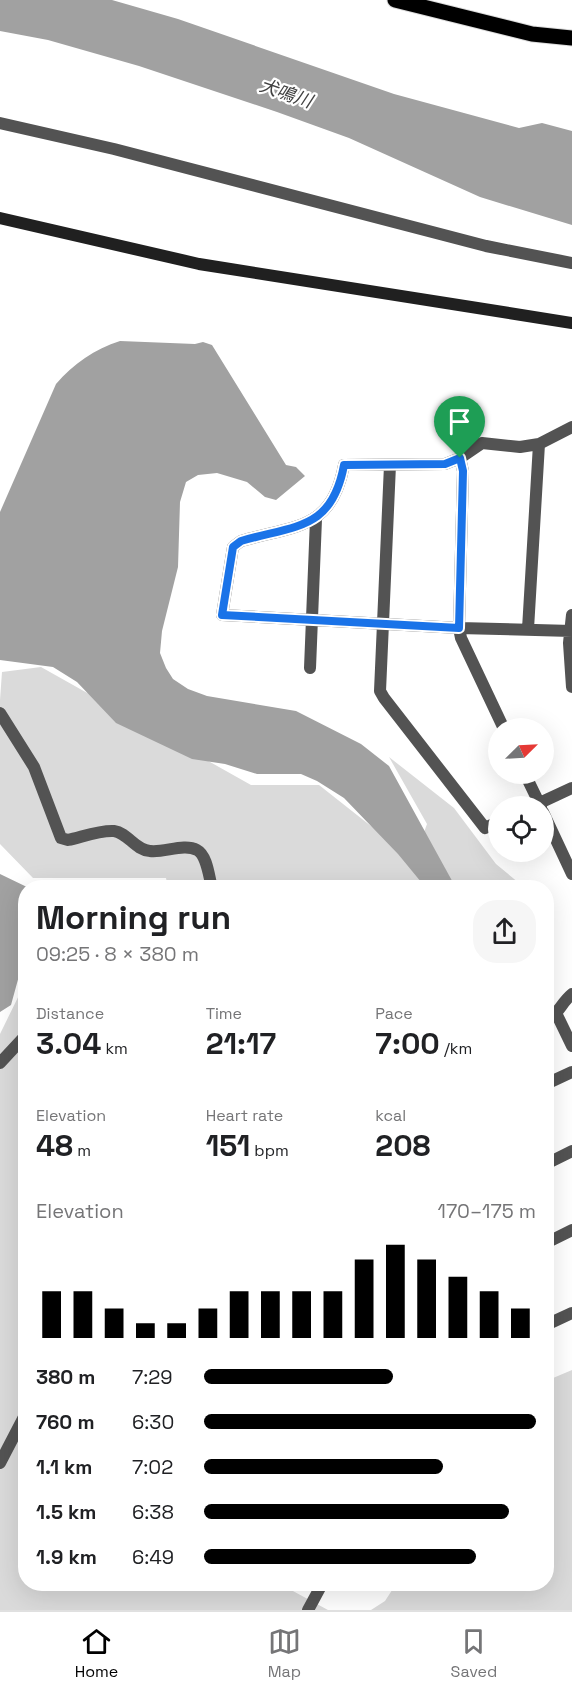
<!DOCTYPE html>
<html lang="en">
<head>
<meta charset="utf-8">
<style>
  body { margin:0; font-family:"Space Grotesk","Noto Sans JP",sans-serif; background:#f6f6f6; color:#202124; height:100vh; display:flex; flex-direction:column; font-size:22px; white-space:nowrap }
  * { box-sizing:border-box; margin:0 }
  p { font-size:20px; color:#757577 }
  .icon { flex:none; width:33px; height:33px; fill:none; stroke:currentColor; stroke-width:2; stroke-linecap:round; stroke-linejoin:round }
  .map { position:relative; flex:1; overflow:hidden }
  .details { position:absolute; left:18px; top:880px; width:536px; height:711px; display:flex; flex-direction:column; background:#fff; border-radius:24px; box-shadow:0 6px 24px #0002 }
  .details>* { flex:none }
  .needle { width:39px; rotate:66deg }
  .buttons { position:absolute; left:488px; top:718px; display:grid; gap:12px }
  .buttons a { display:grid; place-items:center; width:66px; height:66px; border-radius:50%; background:#fff; box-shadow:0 6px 24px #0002; font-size:30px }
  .pin { position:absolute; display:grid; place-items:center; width:51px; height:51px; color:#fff; margin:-62px -26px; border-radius:50% 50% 50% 0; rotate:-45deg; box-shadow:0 0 6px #0007 }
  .pin .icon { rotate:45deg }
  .round { display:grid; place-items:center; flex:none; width:63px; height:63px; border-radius:24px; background:#f6f6f6 }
  .head { display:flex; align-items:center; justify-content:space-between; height:102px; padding:0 18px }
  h1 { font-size:33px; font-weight:700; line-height:45px }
  .figures { display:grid; grid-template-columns:repeat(3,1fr); gap:9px; height:102px; padding:6px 18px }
  .figures div { display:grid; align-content:center }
  .figures b { font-size:30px; font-weight:700 }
  .figures small { font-size:16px; font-weight:400 }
  .figures p { font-size:16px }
  .chart { height:168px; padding:12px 18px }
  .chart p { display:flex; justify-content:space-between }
  .chart svg { width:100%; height:108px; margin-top:6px; stroke:#000; stroke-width:6 }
  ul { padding:0 18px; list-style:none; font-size:20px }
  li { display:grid; grid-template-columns:96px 72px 1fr; align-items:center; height:45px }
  li i { height:15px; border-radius:8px; background:#000 }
  .tab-bar { display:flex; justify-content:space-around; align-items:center; height:84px; border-top:2px solid #e0e0e0; background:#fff; font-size:16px; color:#757577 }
  .tab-bar a { display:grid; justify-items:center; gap:3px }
  .tab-bar .current { color:#000 }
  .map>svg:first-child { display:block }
  .green { fill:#dadada }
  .water { fill:#a1a1a1 }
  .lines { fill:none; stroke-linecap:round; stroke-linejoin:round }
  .primary-casing { stroke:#dbdbdb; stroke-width:17 }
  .street { stroke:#535353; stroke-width:12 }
  .secondary { stroke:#202020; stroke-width:12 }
  .primary { stroke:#000; stroke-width:15 }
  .route-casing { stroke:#fff; stroke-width:12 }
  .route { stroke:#1a73e8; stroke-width:8 }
  .labels { text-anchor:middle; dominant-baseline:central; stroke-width:4.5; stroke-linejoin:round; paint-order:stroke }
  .water-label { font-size:18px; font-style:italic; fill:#424242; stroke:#fff }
</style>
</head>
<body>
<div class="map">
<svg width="572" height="1610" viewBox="0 0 572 1610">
  <rect width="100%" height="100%" fill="#fff"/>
  <path class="green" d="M41,667L251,785H319L414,860L427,824L389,757L454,808L496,864L525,888H168L166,878H33L0,844V700L2,672Z
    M25,983L26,1584H280L328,1610H0V1034Z
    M572,1370V1610H371L385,1601L396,1584H546V1381Z"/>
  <path class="water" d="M0,0H112L178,19L394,94L519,128L542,123L572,131V225L480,197L349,138L277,112L139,66L48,40L0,31Z
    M120,341L195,344L203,342L212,345L286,465L296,467L305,476L276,500L265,497L247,482L217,473L198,475L186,482L180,502L178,567L162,631L160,653L166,668L173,679L188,689L207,696L296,711L361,744L389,766L456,888H426L398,854L344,798L317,781L301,774H257L225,764L192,759L116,723L77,682L53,667L0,660V512L56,384C73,364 95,349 120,341Z
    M0,874L29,888H26L25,954L11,1005L0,1012Z"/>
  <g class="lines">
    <defs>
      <path id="primary" d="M395,0L532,34L572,38"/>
    </defs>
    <use href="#primary" class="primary-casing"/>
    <path class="street" d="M0,123L114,149L486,246L572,263
      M572,427L539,444L520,447L482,443L460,458L445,464L344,465C332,530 296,525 241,541L233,547L222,615L459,628L572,631
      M460,458L463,471L459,628L461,638L504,729
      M390,465L380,691L384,698L485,828L498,822
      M572,615L569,643L572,687
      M528,629L539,444
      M310,668L316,519
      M0,713L34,767L61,838L68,840C82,837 100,830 114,831C128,833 135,850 150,851C164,853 184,843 197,850C207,855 209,877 212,888
      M525,774L541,807
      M531,807L572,788
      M543,812L572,874
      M557,1015L572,1046
      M546,1021C560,1013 560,1004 572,994
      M0,1063L26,1035
      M546,1084L572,1072
      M546,1164L572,1151
      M546,1243L572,1230
      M546,1325L572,1313
      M0,1463L26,1413
      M308,1610L321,1586"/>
    <path class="secondary" d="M0,218L199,264L572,323"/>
    <use href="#primary" class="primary"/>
  </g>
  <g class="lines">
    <defs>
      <path id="route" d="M460,458L463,471L459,628L222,615L233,547L241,541C296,525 332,530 344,465L445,464Z"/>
    </defs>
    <use href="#route" class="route-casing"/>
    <use href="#route" class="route"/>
  </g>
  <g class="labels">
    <g class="water-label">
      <text transform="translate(286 93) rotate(19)">犬鳴川</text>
    </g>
  </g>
</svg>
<div class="buttons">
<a><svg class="needle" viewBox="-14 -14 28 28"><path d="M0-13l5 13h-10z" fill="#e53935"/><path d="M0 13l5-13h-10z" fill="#757577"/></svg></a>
<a><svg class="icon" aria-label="locate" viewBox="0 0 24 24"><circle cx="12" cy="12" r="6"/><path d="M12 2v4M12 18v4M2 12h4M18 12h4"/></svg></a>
</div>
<div class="pin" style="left:460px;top:458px;background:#1e9e55"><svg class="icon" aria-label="arrive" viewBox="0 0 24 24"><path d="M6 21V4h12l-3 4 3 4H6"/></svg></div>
<section class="details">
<div class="head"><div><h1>Morning run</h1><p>09:25 · 8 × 380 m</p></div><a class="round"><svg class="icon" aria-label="share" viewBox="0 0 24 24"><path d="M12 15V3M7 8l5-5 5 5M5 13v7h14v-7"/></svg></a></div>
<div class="figures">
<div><p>Distance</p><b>3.04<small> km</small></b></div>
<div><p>Time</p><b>21:17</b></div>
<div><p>Pace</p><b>7:00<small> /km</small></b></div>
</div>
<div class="figures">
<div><p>Elevation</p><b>48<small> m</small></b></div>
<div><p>Heart rate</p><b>151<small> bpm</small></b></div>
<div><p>kcal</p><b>208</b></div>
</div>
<div class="chart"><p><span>Elevation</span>170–175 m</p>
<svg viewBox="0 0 160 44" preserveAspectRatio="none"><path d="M5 44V25M15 44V25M25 44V32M35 44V38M45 44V38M55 44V32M65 44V25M75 44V25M85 44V25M95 44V25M105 44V12M115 44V6M125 44V12M135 44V19M145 44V25M155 44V32"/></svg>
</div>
<ul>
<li><b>380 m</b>7:29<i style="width:57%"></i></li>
<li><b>760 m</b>6:30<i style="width:100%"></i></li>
<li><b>1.1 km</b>7:02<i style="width:72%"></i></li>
<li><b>1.5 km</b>6:38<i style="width:92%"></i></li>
<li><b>1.9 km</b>6:49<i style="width:82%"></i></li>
</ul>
</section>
</div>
<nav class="tab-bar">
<a class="current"><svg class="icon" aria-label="home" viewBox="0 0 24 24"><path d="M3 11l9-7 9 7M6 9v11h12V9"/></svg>Home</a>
<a><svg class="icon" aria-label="map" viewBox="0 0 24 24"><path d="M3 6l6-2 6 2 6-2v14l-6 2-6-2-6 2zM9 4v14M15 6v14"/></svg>Map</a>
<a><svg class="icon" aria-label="saved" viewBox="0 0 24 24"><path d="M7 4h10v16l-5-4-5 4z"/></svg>Saved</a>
</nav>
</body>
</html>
